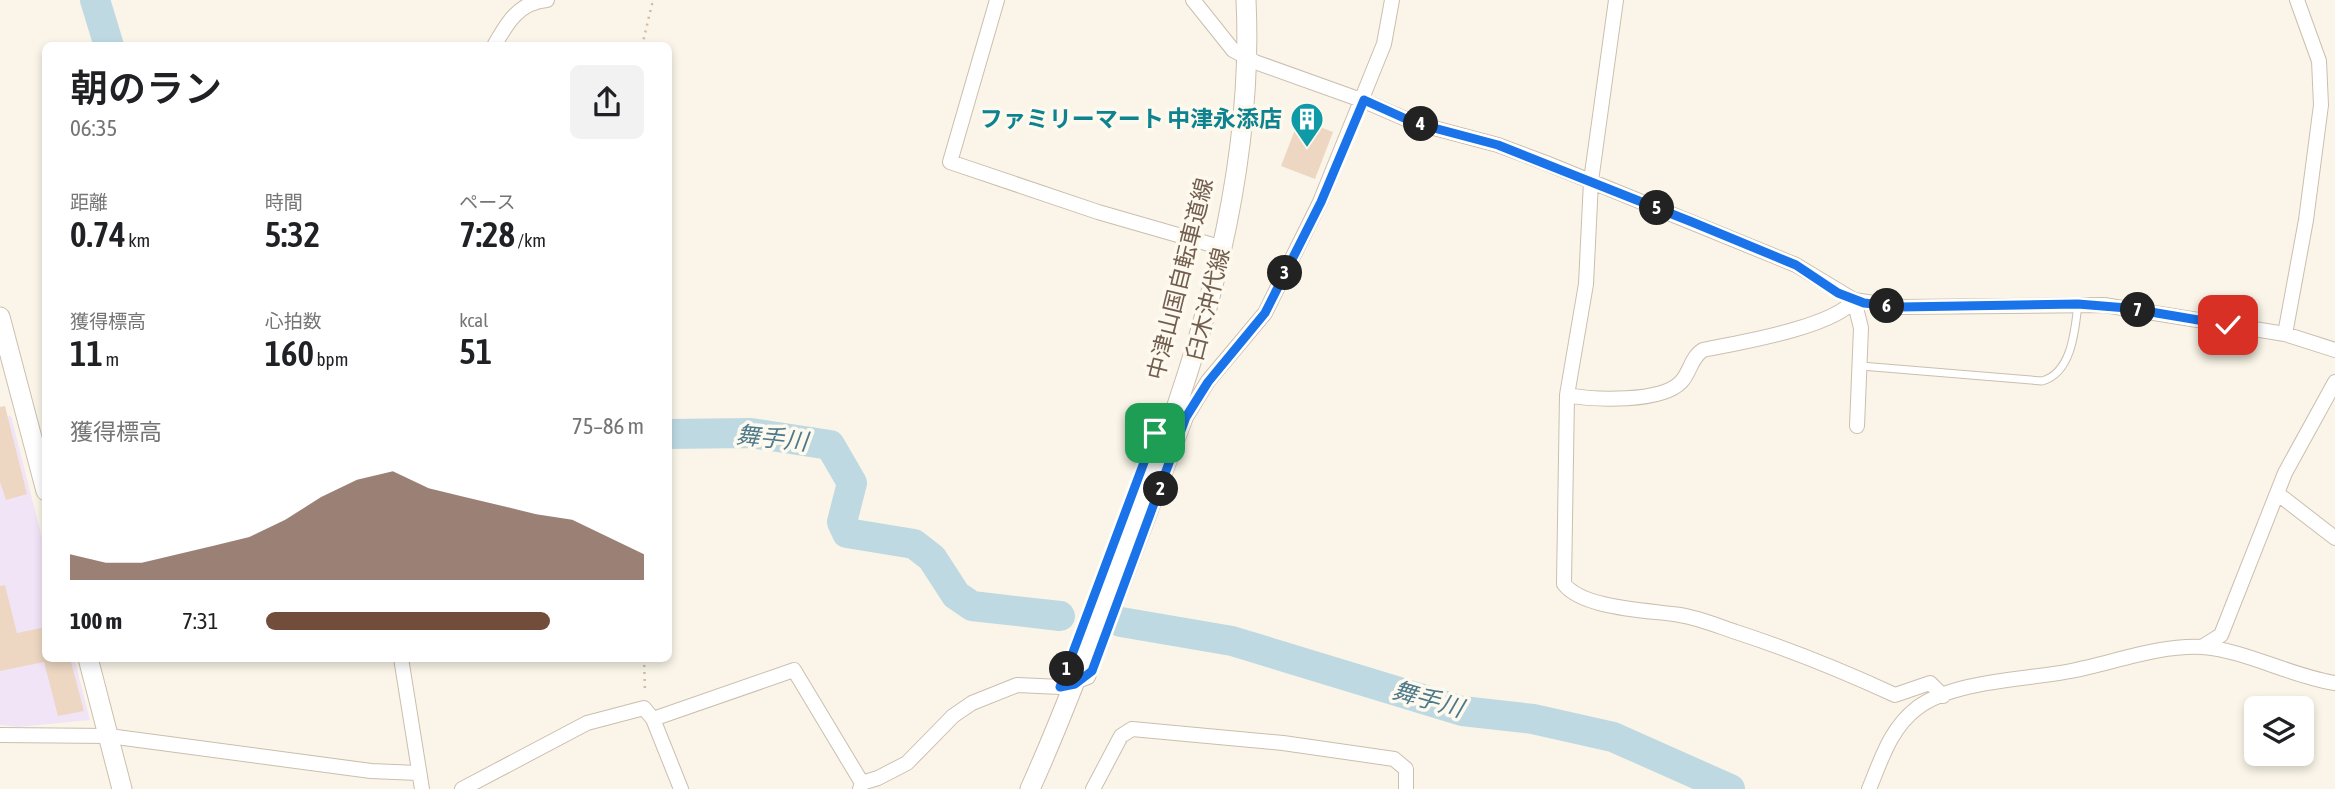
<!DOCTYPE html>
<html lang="ja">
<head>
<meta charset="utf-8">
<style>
  body { margin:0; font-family:"Asap Condensed","Noto Sans JP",sans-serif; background:#f2f2f2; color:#202124; height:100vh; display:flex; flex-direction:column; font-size:26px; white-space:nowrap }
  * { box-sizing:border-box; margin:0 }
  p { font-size:23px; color:#757577 }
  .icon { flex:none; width:38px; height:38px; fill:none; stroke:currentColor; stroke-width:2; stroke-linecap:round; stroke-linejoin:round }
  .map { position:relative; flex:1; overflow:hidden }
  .panel { position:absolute; left:42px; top:42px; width:630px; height:620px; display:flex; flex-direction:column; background:#fff; border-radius:10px; box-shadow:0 4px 10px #0003 }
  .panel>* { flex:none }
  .buttons { position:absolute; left:2244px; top:696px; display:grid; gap:14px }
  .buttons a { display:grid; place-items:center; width:70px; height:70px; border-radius:10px; background:#fff; box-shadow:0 4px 10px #0003; font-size:35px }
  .pin { position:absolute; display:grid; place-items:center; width:60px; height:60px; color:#fff; margin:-30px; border-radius:14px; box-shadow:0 4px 10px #0006 }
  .km { position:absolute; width:35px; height:35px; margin:-18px; border-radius:50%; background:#222; color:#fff; font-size:19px; line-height:35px; text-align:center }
  .round { display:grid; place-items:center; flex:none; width:74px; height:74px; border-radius:10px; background:#f2f2f2 }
  .headline { display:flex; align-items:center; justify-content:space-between; height:119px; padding:0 28px }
  h1 { font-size:38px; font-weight:600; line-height:52px }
  .stats { display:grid; grid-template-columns:repeat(3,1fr); gap:10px; height:119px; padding:7px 28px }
  .stats div { display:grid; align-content:center }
  .stats b { font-size:35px; font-weight:600 }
  .stats small { font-size:19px; font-weight:400 }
  .stats p { font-size:19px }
  .chart { height:196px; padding:14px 28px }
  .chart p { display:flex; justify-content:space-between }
  .chart svg { width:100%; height:126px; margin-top:7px; fill:#724d3c; opacity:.7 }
  ul { padding:0 28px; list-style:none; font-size:23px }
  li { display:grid; grid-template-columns:112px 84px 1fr; align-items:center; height:52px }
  li i { height:18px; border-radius:9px; background:#724d3c }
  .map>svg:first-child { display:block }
  .education { fill:#f2e4f7 }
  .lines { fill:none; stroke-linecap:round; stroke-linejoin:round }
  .river { stroke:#bed9e2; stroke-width:30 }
  .building { fill:#edd7c2 }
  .service-casing { stroke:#cbbeaf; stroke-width:9 }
  .minor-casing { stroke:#cbbeaf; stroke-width:16 }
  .secondary-casing { stroke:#cdbead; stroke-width:21 }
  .path { stroke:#d2bba5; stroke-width:2.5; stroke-dasharray:2 5; stroke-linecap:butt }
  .service { stroke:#fff; stroke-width:7 }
  .minor { stroke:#fff; stroke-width:14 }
  .secondary { stroke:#fff; stroke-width:19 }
  .route-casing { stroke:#fff; stroke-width:14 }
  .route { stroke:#1a73e8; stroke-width:9 }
  .labels { text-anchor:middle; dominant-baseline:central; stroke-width:7; stroke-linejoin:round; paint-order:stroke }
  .culture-label { font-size:23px; font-weight:bold; fill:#0d838f; stroke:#fdf9ee; text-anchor:end }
  .street-label { font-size:23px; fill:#725e4e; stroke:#fdf9ee }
  .water-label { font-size:24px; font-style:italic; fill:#4d798a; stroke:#fdf9ee }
</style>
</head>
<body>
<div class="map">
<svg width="2335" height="789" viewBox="0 0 2335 789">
  <rect width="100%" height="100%" fill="#faf5e8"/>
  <path class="education" d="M11,416L45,550L46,658H74L90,720L19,727L0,725V417Z"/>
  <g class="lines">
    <path class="river" d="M95,0L109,46
      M668,434L751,433L830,445L852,483L842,522L847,533L914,544L932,558L956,595L972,606L1060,616
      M1121,622L1232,641L1462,711L1533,719L1613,737L1730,789"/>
  </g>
  <path class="building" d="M1299,119L1333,132L1315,179L1281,166Z
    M5,406L27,494L6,500L0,482V407Z
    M5,585L17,633L46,627V658H70L84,711L58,716L44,662L0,671V586Z"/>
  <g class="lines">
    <defs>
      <path id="service" d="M1861,366L2042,381C2072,373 2075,330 2078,304"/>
      <path id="minor" d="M997,0L950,162L1098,212L1223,248
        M1193,0L1233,50L1255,62L1364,101L1415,123L1498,145L1546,163L1796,265L1854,300L1901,307L2104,305L2285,334L2335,350
        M1616,0L1591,181L1586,284L1567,395L1564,584C1583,609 1649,610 1680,615C1699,618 1718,626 1736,632C1791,650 1843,671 1895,695L1930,683L1943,696
        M494,46C507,23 519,2 547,0
        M2285,334L2306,220L2321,105L2319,61L2297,0
        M1567,395C1594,400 1661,403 1681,382C1690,373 1691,357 1703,350C1738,343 1834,327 1854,300L1861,328L1857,426
        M2278,494L2335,538
        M2202,647L2221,635L2285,473L2335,382
        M401,658L422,789
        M653,719L794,670L862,783L860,789
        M0,735L109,736L371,771L418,773
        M862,783L878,778L907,763L953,716L972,703L1017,685L1061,687L1088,677L1186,417L1208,381L1265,313L1320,202L1384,44L1392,0
        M462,789L587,723L644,708L653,719L681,789
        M1093,789L1121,736L1132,729L1283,743L1394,759L1406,769V789
        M1869,789C1882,758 1890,729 1917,708C1955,680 2025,680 2071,671C2113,663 2158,645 2202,647C2245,650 2290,676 2335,683"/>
      <path id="secondary" d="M0,317L46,491
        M88,658L122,789
        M1030,789C1067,707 1097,623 1129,538C1195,365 1255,188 1246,0"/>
    </defs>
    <use href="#service" class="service-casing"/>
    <use href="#minor" class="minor-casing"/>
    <use href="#secondary" class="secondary-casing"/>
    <path class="path" d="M642,46L652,4L648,0
      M644,658L645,693"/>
    <use href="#service" class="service"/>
    <use href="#minor" class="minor"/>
    <use href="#secondary" class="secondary"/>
  </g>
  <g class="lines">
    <defs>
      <path id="route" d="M1155,433L1060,687L1075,684L1092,671L1186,417L1208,382L1265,313L1321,202L1364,100L1415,123L1498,145L1692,222L1796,265L1838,293L1864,303L1901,307L2078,304L2127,308L2228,325"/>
    </defs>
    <use href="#route" class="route-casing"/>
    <use href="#route" class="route"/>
  </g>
  <defs>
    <symbol id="building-pin" viewBox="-11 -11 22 30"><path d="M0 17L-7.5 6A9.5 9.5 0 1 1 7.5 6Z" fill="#0f9aa8" stroke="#fdf9ee"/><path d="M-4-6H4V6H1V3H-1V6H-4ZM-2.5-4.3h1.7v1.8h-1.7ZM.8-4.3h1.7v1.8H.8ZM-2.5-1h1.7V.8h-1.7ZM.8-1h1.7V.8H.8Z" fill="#fff"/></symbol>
  </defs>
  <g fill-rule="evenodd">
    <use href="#building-pin" x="1288" y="100" width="38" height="52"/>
  </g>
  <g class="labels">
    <g class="culture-label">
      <text x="1282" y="119">ファミリーマート 中津永添店</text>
    </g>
    <g class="street-label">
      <text transform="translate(1180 279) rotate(-76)">中津山国自転車道線</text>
      <text transform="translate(1208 304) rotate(-76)">臼木沖代線</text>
    </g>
    <g class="water-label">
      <text transform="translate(772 438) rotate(6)">舞手川</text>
      <text transform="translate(1428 699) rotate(16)">舞手川</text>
    </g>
  </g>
</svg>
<div class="buttons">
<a><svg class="icon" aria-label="layers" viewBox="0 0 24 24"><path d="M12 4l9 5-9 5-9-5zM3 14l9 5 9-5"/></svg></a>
</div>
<div class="pin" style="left:1155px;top:433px;background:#1e9e55"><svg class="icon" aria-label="arrive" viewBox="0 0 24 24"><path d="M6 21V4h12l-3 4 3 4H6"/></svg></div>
<div class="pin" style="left:2228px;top:325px;background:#d93025"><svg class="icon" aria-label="check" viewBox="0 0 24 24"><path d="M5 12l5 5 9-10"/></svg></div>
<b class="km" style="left:1067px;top:669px">1</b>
<b class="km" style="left:1161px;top:489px">2</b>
<b class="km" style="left:1285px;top:273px">3</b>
<b class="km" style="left:1421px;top:124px">4</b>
<b class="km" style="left:1657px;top:208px">5</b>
<b class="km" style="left:1887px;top:306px">6</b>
<b class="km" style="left:2138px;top:310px">7</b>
<section class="panel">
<div class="headline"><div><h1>朝のラン</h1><p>06:35</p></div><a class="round"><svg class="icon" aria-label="share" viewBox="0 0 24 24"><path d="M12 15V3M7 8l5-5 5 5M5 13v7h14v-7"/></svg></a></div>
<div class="stats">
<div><p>距離</p><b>0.74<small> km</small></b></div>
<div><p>時間</p><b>5:32</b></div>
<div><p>ペース</p><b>7:28<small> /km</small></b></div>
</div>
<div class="stats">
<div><p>獲得標高</p><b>11<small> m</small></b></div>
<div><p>心拍数</p><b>160<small> bpm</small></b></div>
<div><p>kcal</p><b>51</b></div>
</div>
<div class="chart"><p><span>獲得標高</span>75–86 m</p>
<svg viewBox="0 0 160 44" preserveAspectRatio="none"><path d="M0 44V35L10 38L20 38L30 35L40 32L50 29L60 23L70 15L80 9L90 6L100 12L110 15L120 18L130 21L140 23L150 29L160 35V44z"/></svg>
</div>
<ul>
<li><b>100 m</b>7:31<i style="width:75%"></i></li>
</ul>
</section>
</div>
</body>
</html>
